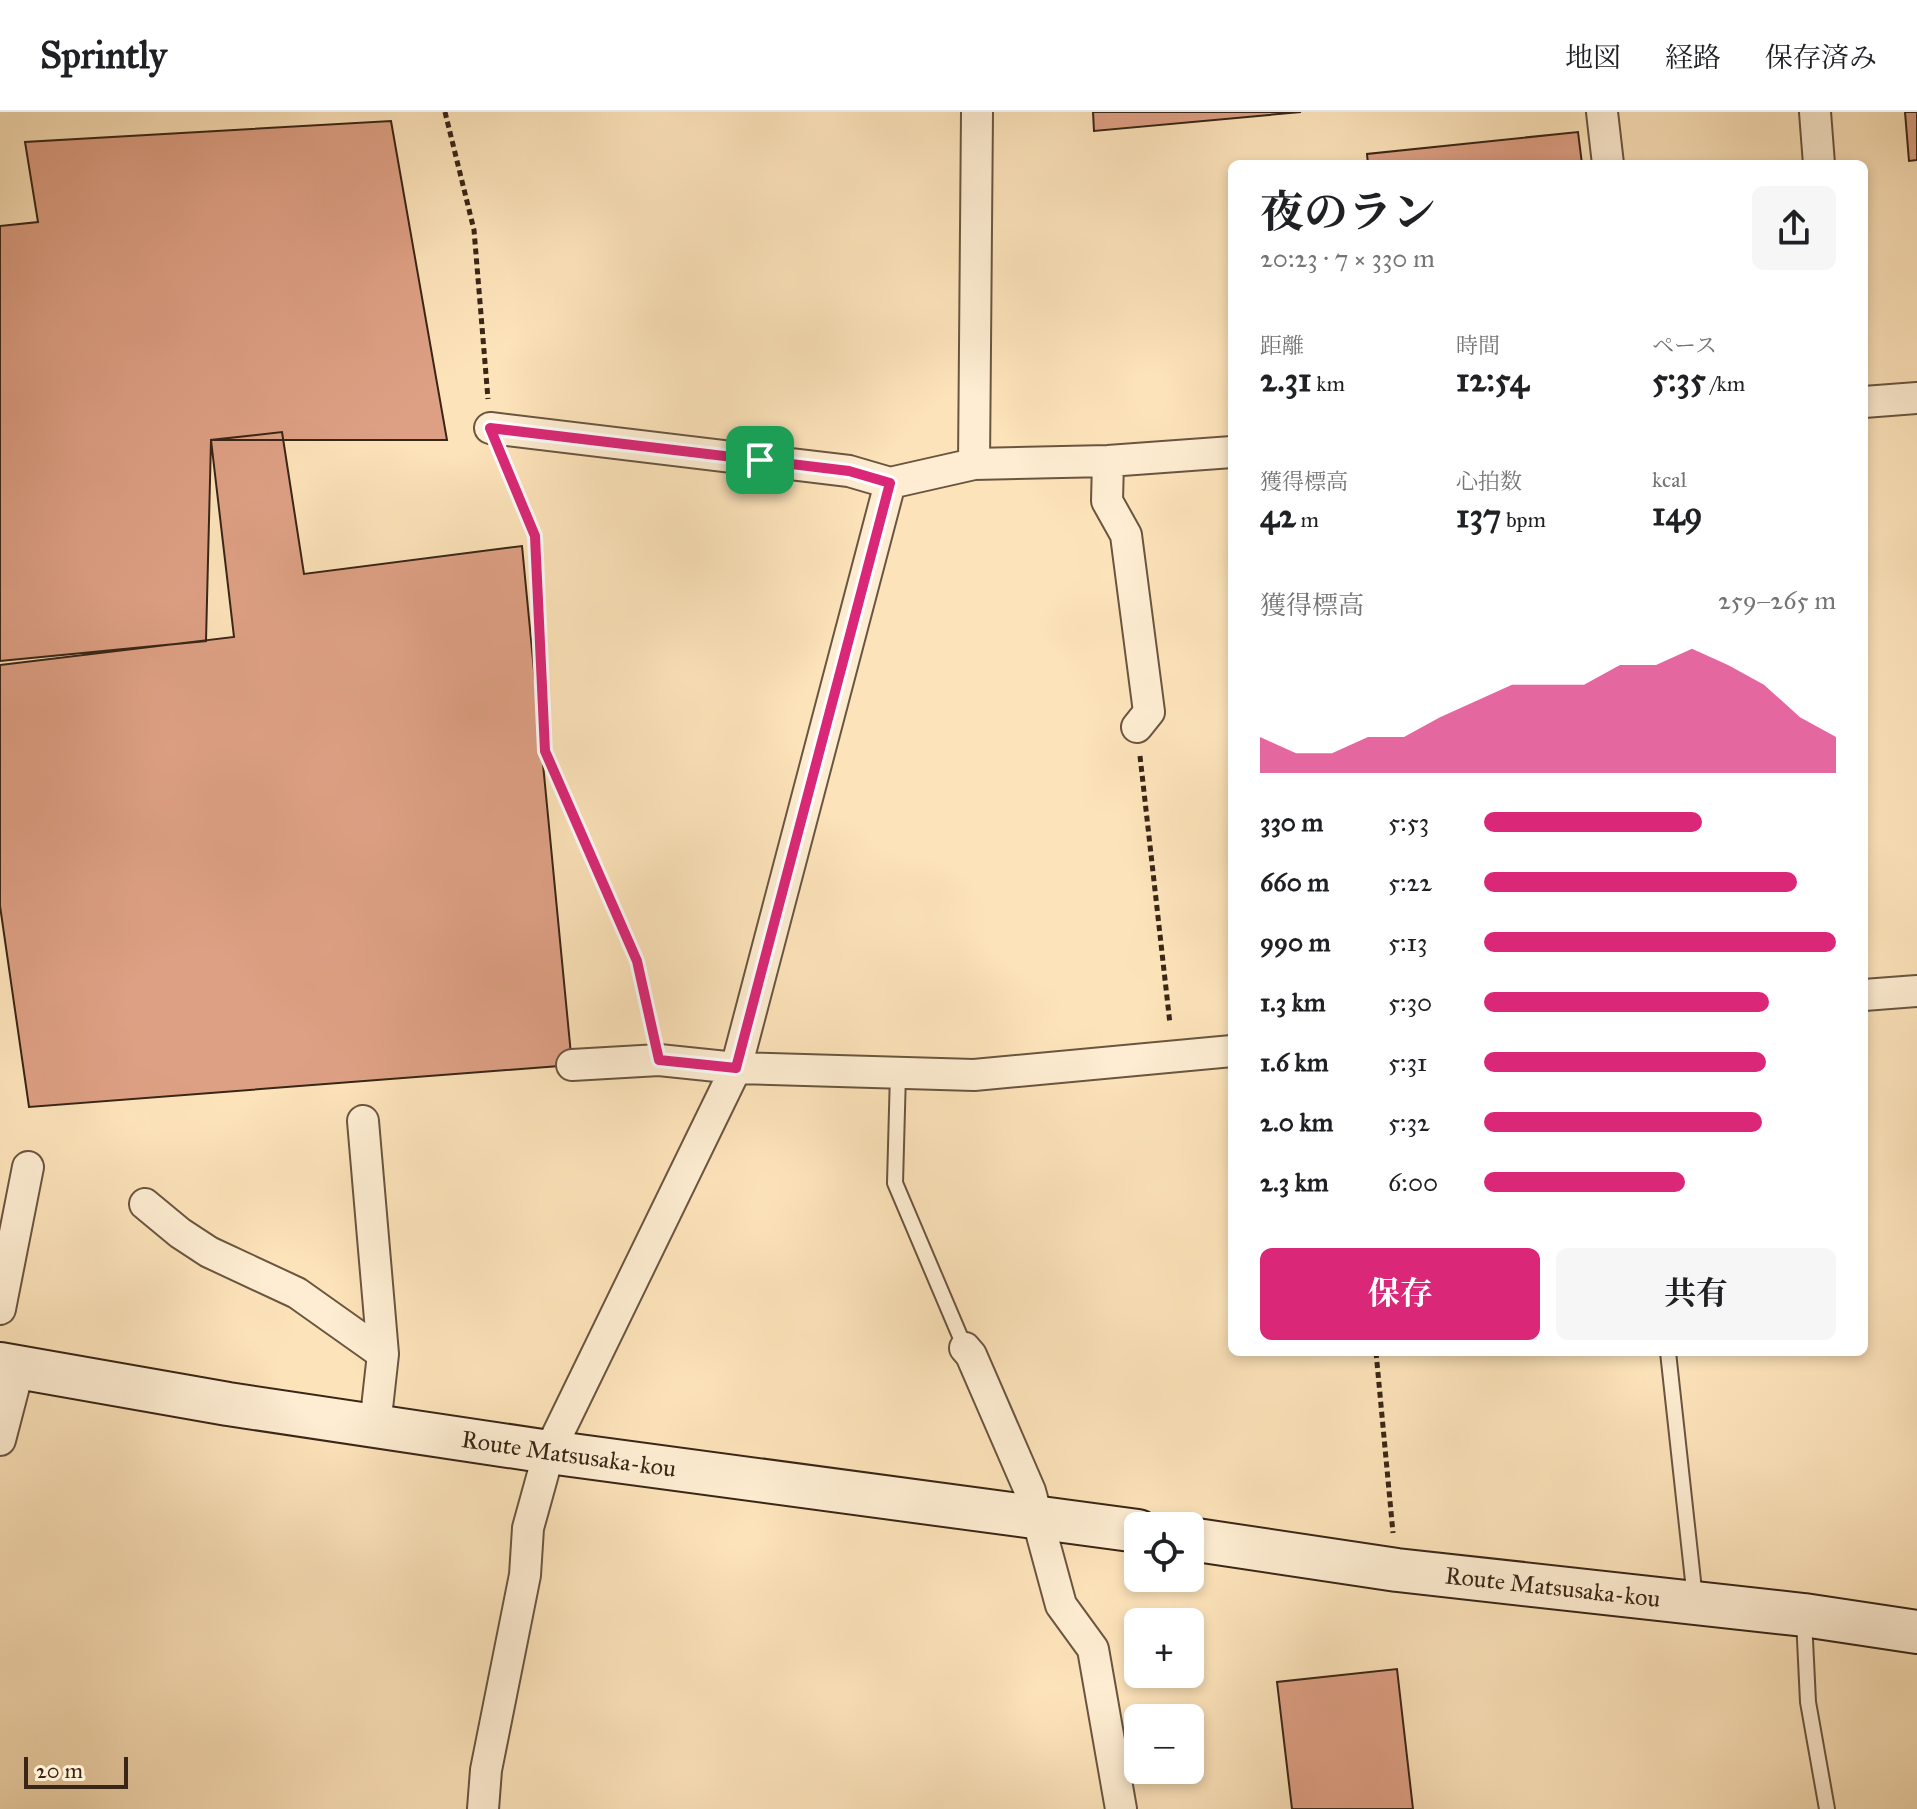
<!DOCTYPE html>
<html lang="ja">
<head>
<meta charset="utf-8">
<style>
  body { margin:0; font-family:"IM FELL Great Primer","Noto Serif JP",serif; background:#f6f6f6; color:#202124; height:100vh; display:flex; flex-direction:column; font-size:30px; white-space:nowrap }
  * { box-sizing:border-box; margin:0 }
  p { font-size:26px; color:#757577 }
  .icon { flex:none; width:44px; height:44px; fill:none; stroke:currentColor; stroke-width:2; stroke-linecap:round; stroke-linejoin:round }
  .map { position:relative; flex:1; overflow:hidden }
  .drawer { position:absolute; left:1228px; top:48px; width:640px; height:1196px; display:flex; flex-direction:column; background:#fff; border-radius:12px; box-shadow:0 4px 12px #0003 }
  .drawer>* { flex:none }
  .controls { position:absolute; left:1124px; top:1400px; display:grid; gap:16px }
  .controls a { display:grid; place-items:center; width:80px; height:80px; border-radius:12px; background:#fff; box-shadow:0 4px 12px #0003; font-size:40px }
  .scale { position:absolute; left:24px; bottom:20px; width:104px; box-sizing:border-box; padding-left:8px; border:4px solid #392617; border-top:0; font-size:22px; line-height:28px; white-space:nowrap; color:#392617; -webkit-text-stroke:6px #feedd2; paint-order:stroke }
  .pin { position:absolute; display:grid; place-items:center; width:68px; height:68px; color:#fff; margin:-34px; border-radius:16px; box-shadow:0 4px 12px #0006 }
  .round { display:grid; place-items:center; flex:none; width:84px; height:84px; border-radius:12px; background:#f6f6f6 }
  .headline { display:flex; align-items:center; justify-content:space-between; height:136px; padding:0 32px }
  h1 { font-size:44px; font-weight:700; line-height:60px }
  .stats { display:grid; grid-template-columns:repeat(3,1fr); gap:12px; height:136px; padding:8px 32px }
  .stats div { display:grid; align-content:center }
  .stats b { font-size:34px; font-weight:700 }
  .stats small { font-size:22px; font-weight:400 }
  .stats p { font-size:22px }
  .chart { height:224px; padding:16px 32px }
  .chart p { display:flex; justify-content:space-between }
  .chart svg { width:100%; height:144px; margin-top:8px; fill:#db2777; opacity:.7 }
  .primary-button { display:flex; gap:16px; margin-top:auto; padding:16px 32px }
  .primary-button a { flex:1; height:92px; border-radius:12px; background:#db2777; color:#fff; font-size:32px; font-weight:700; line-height:92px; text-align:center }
  .primary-button a+a { background:#f6f6f6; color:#202124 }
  ul { padding:0 32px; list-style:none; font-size:26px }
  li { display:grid; grid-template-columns:128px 96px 1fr; align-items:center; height:60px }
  li i { height:20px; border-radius:10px; background:#db2777 }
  header { display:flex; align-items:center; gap:48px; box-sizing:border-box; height:112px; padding:0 40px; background:#fff; border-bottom:2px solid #e0e0e0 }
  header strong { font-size:38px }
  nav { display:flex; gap:44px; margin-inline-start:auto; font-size:28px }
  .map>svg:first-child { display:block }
  .building { fill:#dea084; stroke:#392617; stroke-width:2 }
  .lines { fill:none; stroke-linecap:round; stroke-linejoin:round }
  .lane-casing { stroke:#6a5540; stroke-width:18 }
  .street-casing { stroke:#6a5540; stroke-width:34 }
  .secondary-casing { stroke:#392617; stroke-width:46 }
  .path { stroke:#392617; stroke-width:5; stroke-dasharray:6 4; stroke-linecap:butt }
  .lane { stroke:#feedd2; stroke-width:14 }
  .street { stroke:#feedd2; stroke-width:30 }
  .secondary { stroke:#feedd2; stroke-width:42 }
  .route-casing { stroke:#fff; stroke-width:16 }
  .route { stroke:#db2777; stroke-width:10 }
  .labels { text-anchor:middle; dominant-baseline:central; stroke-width:7; stroke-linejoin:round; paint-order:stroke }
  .street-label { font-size:24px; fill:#392617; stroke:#feedd2 }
</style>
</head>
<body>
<header>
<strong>Sprintly</strong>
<nav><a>地図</a><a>経路</a><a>保存済み</a></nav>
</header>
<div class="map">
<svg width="1917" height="1697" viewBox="0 0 1917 1697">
  <rect width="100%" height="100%" fill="#fde3ba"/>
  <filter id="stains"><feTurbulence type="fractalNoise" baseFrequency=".0025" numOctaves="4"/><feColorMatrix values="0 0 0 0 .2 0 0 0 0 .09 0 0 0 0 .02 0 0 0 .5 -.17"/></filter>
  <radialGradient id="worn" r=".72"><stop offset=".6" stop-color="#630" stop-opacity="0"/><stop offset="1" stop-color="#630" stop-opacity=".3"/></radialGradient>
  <path class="building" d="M1093,0H1301L1094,19Z
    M1905,0H1917V48L1909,49Z
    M391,9L447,328H211L206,529L0,549V114L38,110L25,30Z
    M1578,20L1582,52H1368L1367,42Z
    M282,320L304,462L522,434L572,953L29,995L0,794V553L234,525L211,328Z
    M1397,1557L1413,1697H1292L1277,1570Z"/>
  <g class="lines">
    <defs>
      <path id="lane" d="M898,961L895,1071L965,1236
        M1668,1240L1695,1487
        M1804,1507L1808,1590L1827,1697"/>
      <path id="street" d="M1602,0L1608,52
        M1815,0L1819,52
        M1864,290L1917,286
        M490,316L849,359L890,371L974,352L1108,349L1232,340
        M1108,349L1107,389L1126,423L1149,600L1137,615
        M974,352L977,0
        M1864,883L1917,879
        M572,953L659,948L736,956L974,963L1232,939
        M363,1009L383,1242L375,1314
        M145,1092L180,1121L209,1140L297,1181L383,1242
        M0,1197L28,1055
        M965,1236L971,1243L1030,1379L1061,1493L1093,1537L1121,1697
        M0,1328L19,1255
        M483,1697L486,1658L525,1463L528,1416L549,1340L736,956L890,371"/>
      <g id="secondary">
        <path id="s1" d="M0,1252L228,1292L549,1340L1138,1419"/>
        <path id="s2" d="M1190,1427L1397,1458L1804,1503L1917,1520"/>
      </g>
    </defs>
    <use href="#lane" class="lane-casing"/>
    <use href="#street" class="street-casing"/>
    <use href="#secondary" class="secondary-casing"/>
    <path class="path" d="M445,0L474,118L488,287
      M504,350L535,424L545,639L637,849L652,917
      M1140,644L1170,912
      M1376,1240L1393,1421"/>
    <use href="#lane" class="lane"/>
    <use href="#street" class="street"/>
    <use href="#secondary" class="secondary"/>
  </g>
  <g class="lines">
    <defs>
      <path id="route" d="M490,316L849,359L890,371L736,956L659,948L637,849L545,639L535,424Z"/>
    </defs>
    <use href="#route" class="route-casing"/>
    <use href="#route" class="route"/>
  </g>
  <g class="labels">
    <g class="street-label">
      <text stroke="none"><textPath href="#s1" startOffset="576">Route Matsusaka-kou</textPath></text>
      <text stroke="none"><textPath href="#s2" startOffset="366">Route Matsusaka-kou</textPath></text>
    </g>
  </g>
  <rect width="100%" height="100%" filter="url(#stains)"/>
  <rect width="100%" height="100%" fill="url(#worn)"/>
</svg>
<div class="controls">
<a><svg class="icon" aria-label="locate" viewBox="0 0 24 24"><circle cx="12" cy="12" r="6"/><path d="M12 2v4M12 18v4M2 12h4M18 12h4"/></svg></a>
<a>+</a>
<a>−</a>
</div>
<div class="scale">20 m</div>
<div class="pin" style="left:760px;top:348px;background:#1e9e55"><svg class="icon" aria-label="arrive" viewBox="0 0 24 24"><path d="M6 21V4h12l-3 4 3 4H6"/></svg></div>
<section class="drawer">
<div class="headline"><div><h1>夜のラン</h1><p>20:23 · 7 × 330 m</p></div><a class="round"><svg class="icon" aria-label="share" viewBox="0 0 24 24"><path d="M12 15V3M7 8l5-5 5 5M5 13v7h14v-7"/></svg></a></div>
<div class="stats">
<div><p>距離</p><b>2.31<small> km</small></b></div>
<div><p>時間</p><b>12:54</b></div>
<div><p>ペース</p><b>5:35<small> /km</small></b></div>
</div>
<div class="stats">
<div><p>獲得標高</p><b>42<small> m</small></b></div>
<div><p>心拍数</p><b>137<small> bpm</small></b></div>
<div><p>kcal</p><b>149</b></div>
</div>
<div class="chart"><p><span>獲得標高</span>259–265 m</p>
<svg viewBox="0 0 160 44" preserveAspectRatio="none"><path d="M0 44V33L10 38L20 38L30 33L40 33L50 27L60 22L70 17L80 17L90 17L100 11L110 11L120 6L130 11L140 17L150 27L160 33V44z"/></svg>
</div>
<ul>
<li><b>330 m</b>5:53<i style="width:62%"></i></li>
<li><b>660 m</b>5:22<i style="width:89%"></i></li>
<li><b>990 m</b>5:13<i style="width:100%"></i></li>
<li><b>1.3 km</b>5:30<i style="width:81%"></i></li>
<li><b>1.6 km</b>5:31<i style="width:80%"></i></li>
<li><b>2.0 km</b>5:32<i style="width:79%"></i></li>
<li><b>2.3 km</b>6:00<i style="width:57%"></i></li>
</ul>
<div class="primary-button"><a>保存</a><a>共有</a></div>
</section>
</div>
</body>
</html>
